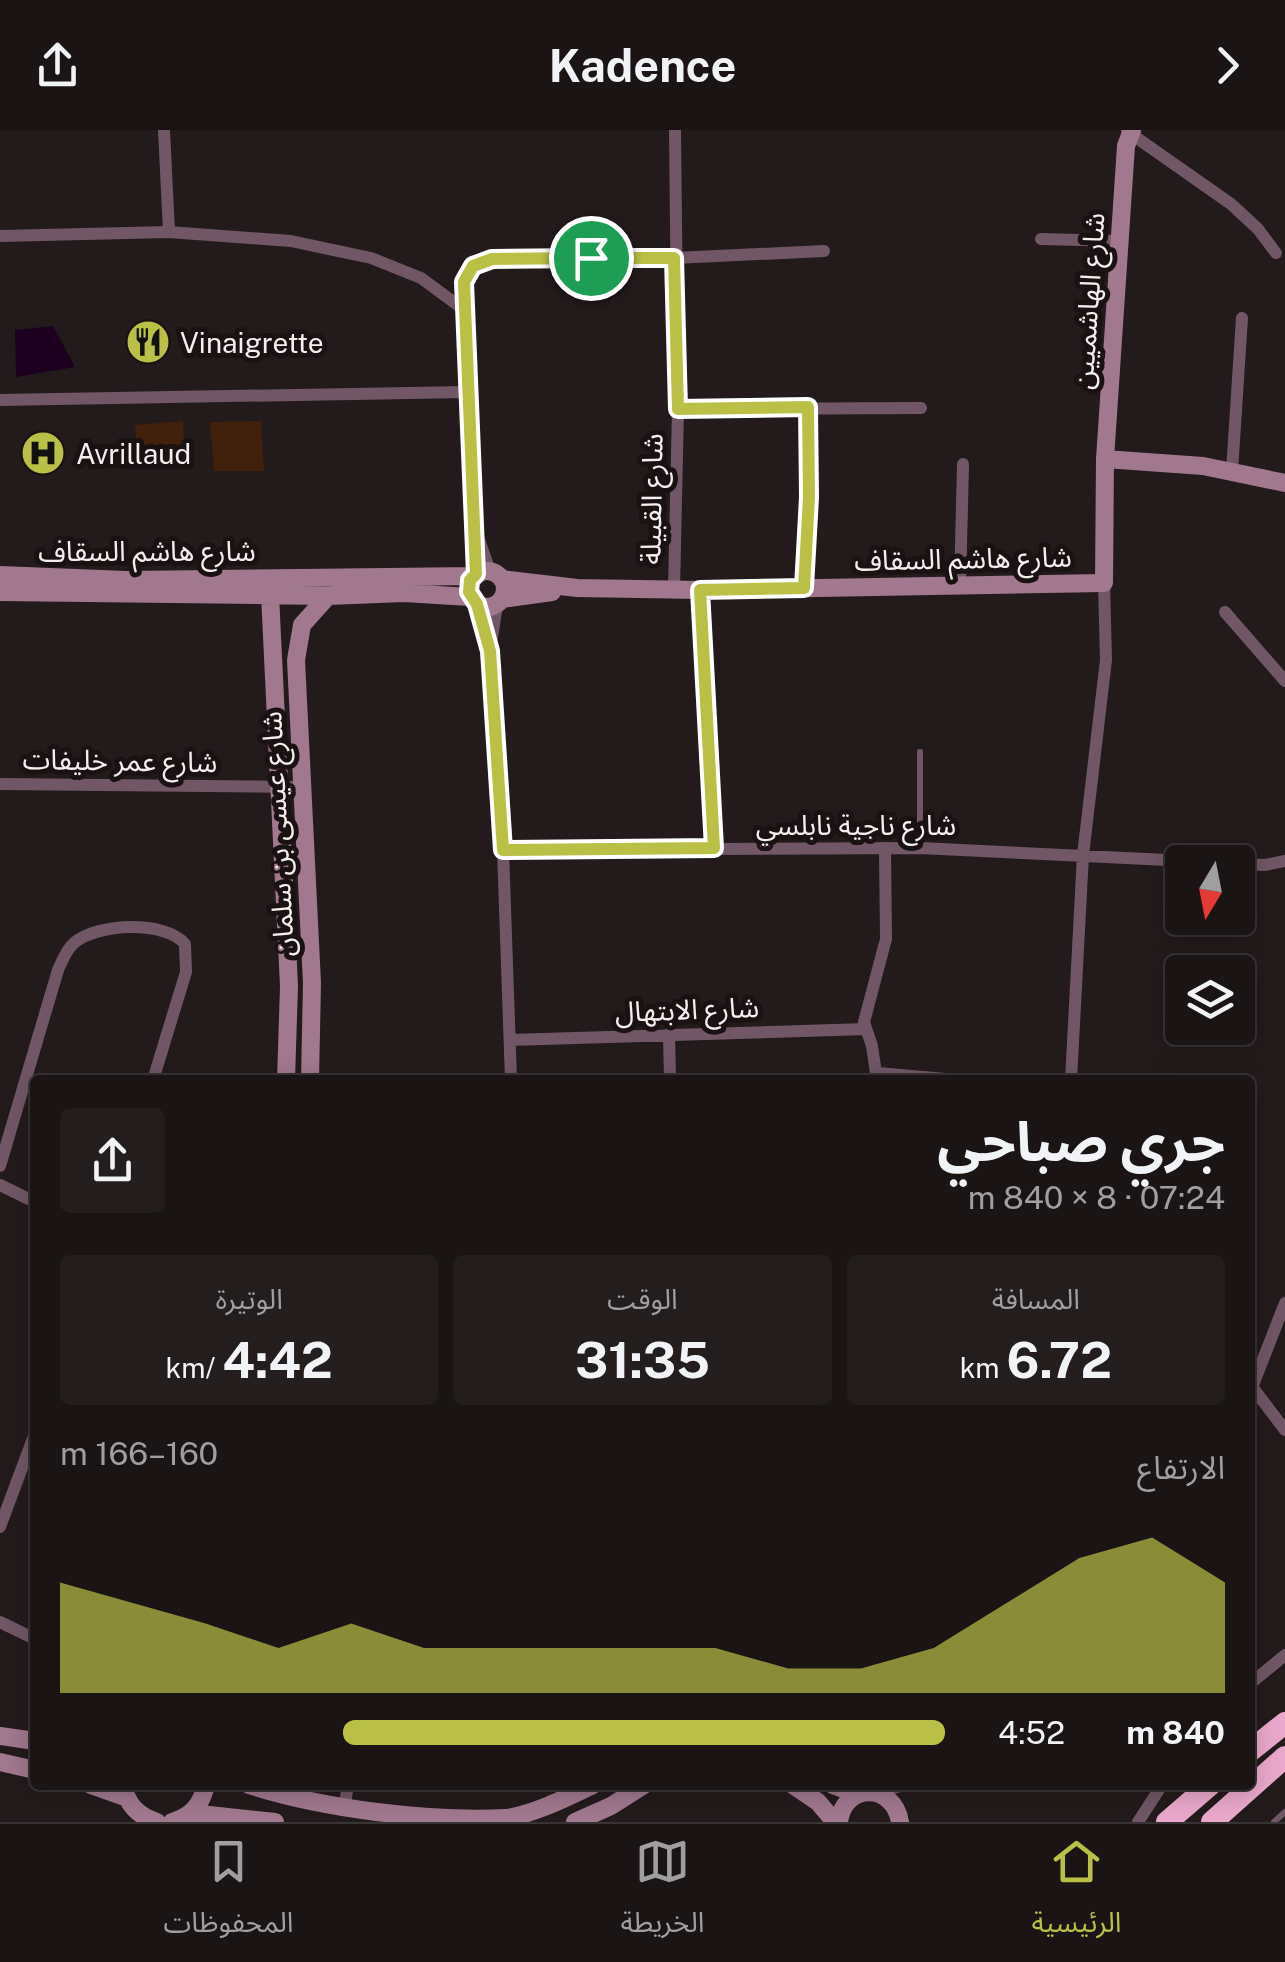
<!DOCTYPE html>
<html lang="ar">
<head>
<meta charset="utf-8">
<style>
  body { margin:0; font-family:"Public Sans","Noto Sans Arabic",sans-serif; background:#231d1d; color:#f1f3f6; direction:rtl; height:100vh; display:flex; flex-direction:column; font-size:38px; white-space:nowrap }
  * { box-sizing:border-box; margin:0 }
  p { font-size:32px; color:#9f9ea0 }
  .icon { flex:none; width:55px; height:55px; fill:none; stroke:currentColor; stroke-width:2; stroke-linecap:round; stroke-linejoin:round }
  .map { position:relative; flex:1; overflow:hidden; direction:ltr }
  .sheet { position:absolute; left:30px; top:945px; width:1225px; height:715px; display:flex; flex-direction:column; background:#1a1414; border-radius:10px; box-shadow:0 5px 25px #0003,0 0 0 2px #383334; direction:rtl }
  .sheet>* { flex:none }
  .needle { width:65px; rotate:190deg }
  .fabs { position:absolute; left:1165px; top:715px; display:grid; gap:20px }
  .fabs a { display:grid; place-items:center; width:90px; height:90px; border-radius:10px; background:#1a1414; box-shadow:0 5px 25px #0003,0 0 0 2px #383334; font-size:50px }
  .pin { position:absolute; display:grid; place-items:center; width:85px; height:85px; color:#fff; margin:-42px; border:5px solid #fff; border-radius:50%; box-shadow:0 2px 10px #0007 }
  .round { display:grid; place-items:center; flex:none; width:105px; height:105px; border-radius:10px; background:#231d1d }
  .head { display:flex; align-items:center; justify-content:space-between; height:170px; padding:0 30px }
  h1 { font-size:55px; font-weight:700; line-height:75px }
  .metrics { display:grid; grid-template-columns:repeat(3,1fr); gap:15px; height:170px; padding:10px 30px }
  .metrics div { display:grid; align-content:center; border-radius:10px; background:#231d1d; text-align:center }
  .metrics b { font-size:50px; font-weight:700 }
  .metrics small { font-size:28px; font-weight:400 }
  .metrics p { font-size:28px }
  .chart { height:280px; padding:20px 30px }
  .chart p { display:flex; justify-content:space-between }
  .chart svg { width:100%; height:180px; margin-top:10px; fill:#bac046; opacity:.7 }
  ul { padding:0 30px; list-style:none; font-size:32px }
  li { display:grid; grid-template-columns:160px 120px 1fr; align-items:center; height:75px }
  li i { height:25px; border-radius:12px; background:#bac046 }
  header { display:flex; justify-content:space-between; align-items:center; height:130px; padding:0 30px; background:#1a1414; font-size:45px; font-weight:700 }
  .tabs { display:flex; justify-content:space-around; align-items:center; height:140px; border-top:2px solid #383334; background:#1a1414; font-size:28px; color:#9f9ea0 }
  .tabs a { display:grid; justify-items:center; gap:5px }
  .tabs .selected { color:#bac046 }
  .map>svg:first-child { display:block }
  .green { fill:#41200c }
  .water { fill:#1d0020 }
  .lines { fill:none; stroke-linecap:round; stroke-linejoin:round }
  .lane { stroke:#715765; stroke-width:6 }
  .street { stroke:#715765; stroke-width:12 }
  .secondary { stroke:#a1788e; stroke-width:18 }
  .highway { stroke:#e9a8cb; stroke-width:22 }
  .route-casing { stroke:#fff; stroke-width:20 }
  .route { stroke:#bac046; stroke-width:12 }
  .labels { text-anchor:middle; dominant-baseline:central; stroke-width:10; stroke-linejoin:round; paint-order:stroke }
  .street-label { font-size:28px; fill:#f5eeef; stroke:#191112 }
  .poi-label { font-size:28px; fill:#f5eeef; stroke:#191112; text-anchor:start }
</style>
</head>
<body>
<header><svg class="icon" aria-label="forward" viewBox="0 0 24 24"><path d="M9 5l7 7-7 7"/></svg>Kadence<svg class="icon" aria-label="share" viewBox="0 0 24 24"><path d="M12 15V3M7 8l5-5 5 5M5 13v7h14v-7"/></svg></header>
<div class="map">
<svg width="1285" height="1692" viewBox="0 0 1285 1692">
  <rect width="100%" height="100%" fill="#231a1b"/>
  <path class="green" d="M183,291L185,321L137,326L135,295Z
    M261,291L264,341H214L210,292Z"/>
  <path class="water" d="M53,196L75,237L16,247L15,200Z"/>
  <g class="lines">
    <path class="lane" d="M920,718V622
      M1274,1692L1285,1682"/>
    <path class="street" d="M164,0L169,102
      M1127,1L1231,74L1258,99L1276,123
      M0,106L169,102L291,111L371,128L421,148L463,179
      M1041,109L1119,111
      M0,270L466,262
      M678,279L921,278
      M1232,341L1242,188
      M476,401L490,441
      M476,445L463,179L464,152L473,136L507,128H674L824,121
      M960,457L963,334
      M804,458L809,367V277
      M674,460L678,279L675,0
      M700,460L714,718
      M477,475L490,521L503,720L511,950
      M1225,482L1285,551
      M491,514L497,475
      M0,654L300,657
      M503,720L920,718L1209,732
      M1238,734L1265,735L1285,731
      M669,904L670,950
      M510,910L866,899
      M878,943L957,950
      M877,950L872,916L864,892L886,809L885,718
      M1071,950L1083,725L1106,530L1104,453
      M0,1036L58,840C62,831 66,820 74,813C97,793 165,790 185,814L186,842L153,950
      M0,1055L35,1072
      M1250,1254L1285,1300
      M1253,1255L1285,1173
      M0,1397L35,1303
      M0,1492L35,1509
      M1250,1554L1285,1525
      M878,1662L905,1655
      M344,1679L348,1655
      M1138,1692L1162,1655"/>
    <path class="secondary" d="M1105,329L1203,336L1285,353
      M469 459a18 18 0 1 1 36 0a18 18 0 1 1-36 0Z
      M0,445L126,450L474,446
      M502,449L577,458L700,460L1104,453L1105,329L1126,16L1132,0
      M0,462L328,466L404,463L470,467
      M270,465L289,856L286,950
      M502,469L552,462
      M310,950L312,853L296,530L302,495L328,466
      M0,1606L35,1611
      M0,1632L35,1640
      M91,1655L125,1667
      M123,1655C127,1675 138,1686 157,1692
      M249,1655C323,1679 430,1692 507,1688C536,1683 566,1668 593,1655
      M793,1655L818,1672L835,1692
      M833,1655L857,1664
      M191,1683L275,1692
      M172,1692C192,1686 201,1675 206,1655
      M575,1692L611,1676L644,1655
      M839,1692C844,1652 894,1653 900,1692"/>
    <path class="highway" d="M1250,1621L1285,1593
      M1167,1692L1210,1655
      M1212,1692L1285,1627"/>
  </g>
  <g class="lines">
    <defs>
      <path id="route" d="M591,128H674L678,279L808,277L809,367L804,458L700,460L714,718L503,720L490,521L477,474L469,462L470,450L476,444L464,152L473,136L492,129Z"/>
    </defs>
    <use href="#route" class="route-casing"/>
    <use href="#route" class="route"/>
  </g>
  <defs>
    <symbol id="restaurant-disc" viewBox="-11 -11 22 22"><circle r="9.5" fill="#bac046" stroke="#191112"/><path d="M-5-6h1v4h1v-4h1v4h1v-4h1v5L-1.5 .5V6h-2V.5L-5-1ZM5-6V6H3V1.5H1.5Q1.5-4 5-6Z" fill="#111"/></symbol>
    <symbol id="hospital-disc" viewBox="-11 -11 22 22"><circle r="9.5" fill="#bac046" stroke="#191112"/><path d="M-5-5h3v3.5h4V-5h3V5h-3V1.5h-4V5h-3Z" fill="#111"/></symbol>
  </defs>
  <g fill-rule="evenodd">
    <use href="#restaurant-disc" x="123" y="187" width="50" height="50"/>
    <use href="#hospital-disc" x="18" y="298" width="50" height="50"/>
  </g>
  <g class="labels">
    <g class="street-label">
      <text transform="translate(1088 171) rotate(-86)">شارع الهاشميين</text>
      <text transform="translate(651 369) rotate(-89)">شارع القبيلة</text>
      <text x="147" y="420">شارع هاشم السقاف</text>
      <text transform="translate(963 428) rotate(-1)">شارع هاشم السقاف</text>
      <text transform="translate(120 630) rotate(1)">شارع عمر خليفات</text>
      <text x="856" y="694">شارع ناجية نابلسي</text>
      <text transform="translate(277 704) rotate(-93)">شارع عيسى بن سلمان</text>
      <text transform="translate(687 879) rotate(-2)">شارع الابتهال</text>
    </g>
    <g class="poi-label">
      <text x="180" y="212">Vinaigrette</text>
      <text x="76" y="323">Avrillaud</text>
    </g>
  </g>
</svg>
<div class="fabs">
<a><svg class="needle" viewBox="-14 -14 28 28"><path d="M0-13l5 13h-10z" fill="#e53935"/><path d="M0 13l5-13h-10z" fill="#9f9ea0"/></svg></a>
<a><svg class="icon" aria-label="layers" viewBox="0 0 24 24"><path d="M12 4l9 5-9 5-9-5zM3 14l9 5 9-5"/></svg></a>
</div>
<div class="pin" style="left:591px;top:128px;background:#1e9e55"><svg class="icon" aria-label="arrive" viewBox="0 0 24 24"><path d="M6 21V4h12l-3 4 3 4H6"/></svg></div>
<section class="sheet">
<div class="head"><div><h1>جري صباحي</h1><p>07:24 · 8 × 840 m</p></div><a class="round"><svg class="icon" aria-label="share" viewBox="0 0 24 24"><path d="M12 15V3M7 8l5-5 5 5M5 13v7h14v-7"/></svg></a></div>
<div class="metrics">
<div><p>المسافة</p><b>6.72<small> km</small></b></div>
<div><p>الوقت</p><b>31:35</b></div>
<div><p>الوتيرة</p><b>4:42<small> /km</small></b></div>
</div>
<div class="chart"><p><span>الارتفاع</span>160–166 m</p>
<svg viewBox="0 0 160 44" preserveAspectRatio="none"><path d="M0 44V17L10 22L20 27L30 33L40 27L50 33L60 33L70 33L80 33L90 33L100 38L110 38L120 33L130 22L140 11L150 6L160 17V44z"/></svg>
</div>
<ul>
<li><b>840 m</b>4:52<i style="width:68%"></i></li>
</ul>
</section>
</div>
<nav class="tabs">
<a class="selected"><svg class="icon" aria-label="home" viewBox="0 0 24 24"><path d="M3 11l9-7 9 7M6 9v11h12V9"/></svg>الرئيسية</a>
<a><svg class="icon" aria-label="map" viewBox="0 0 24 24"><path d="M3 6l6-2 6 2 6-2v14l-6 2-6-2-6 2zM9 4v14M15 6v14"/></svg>الخريطة</a>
<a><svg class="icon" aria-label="saved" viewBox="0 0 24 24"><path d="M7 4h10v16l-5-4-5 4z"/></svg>المحفوظات</a>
</nav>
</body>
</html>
